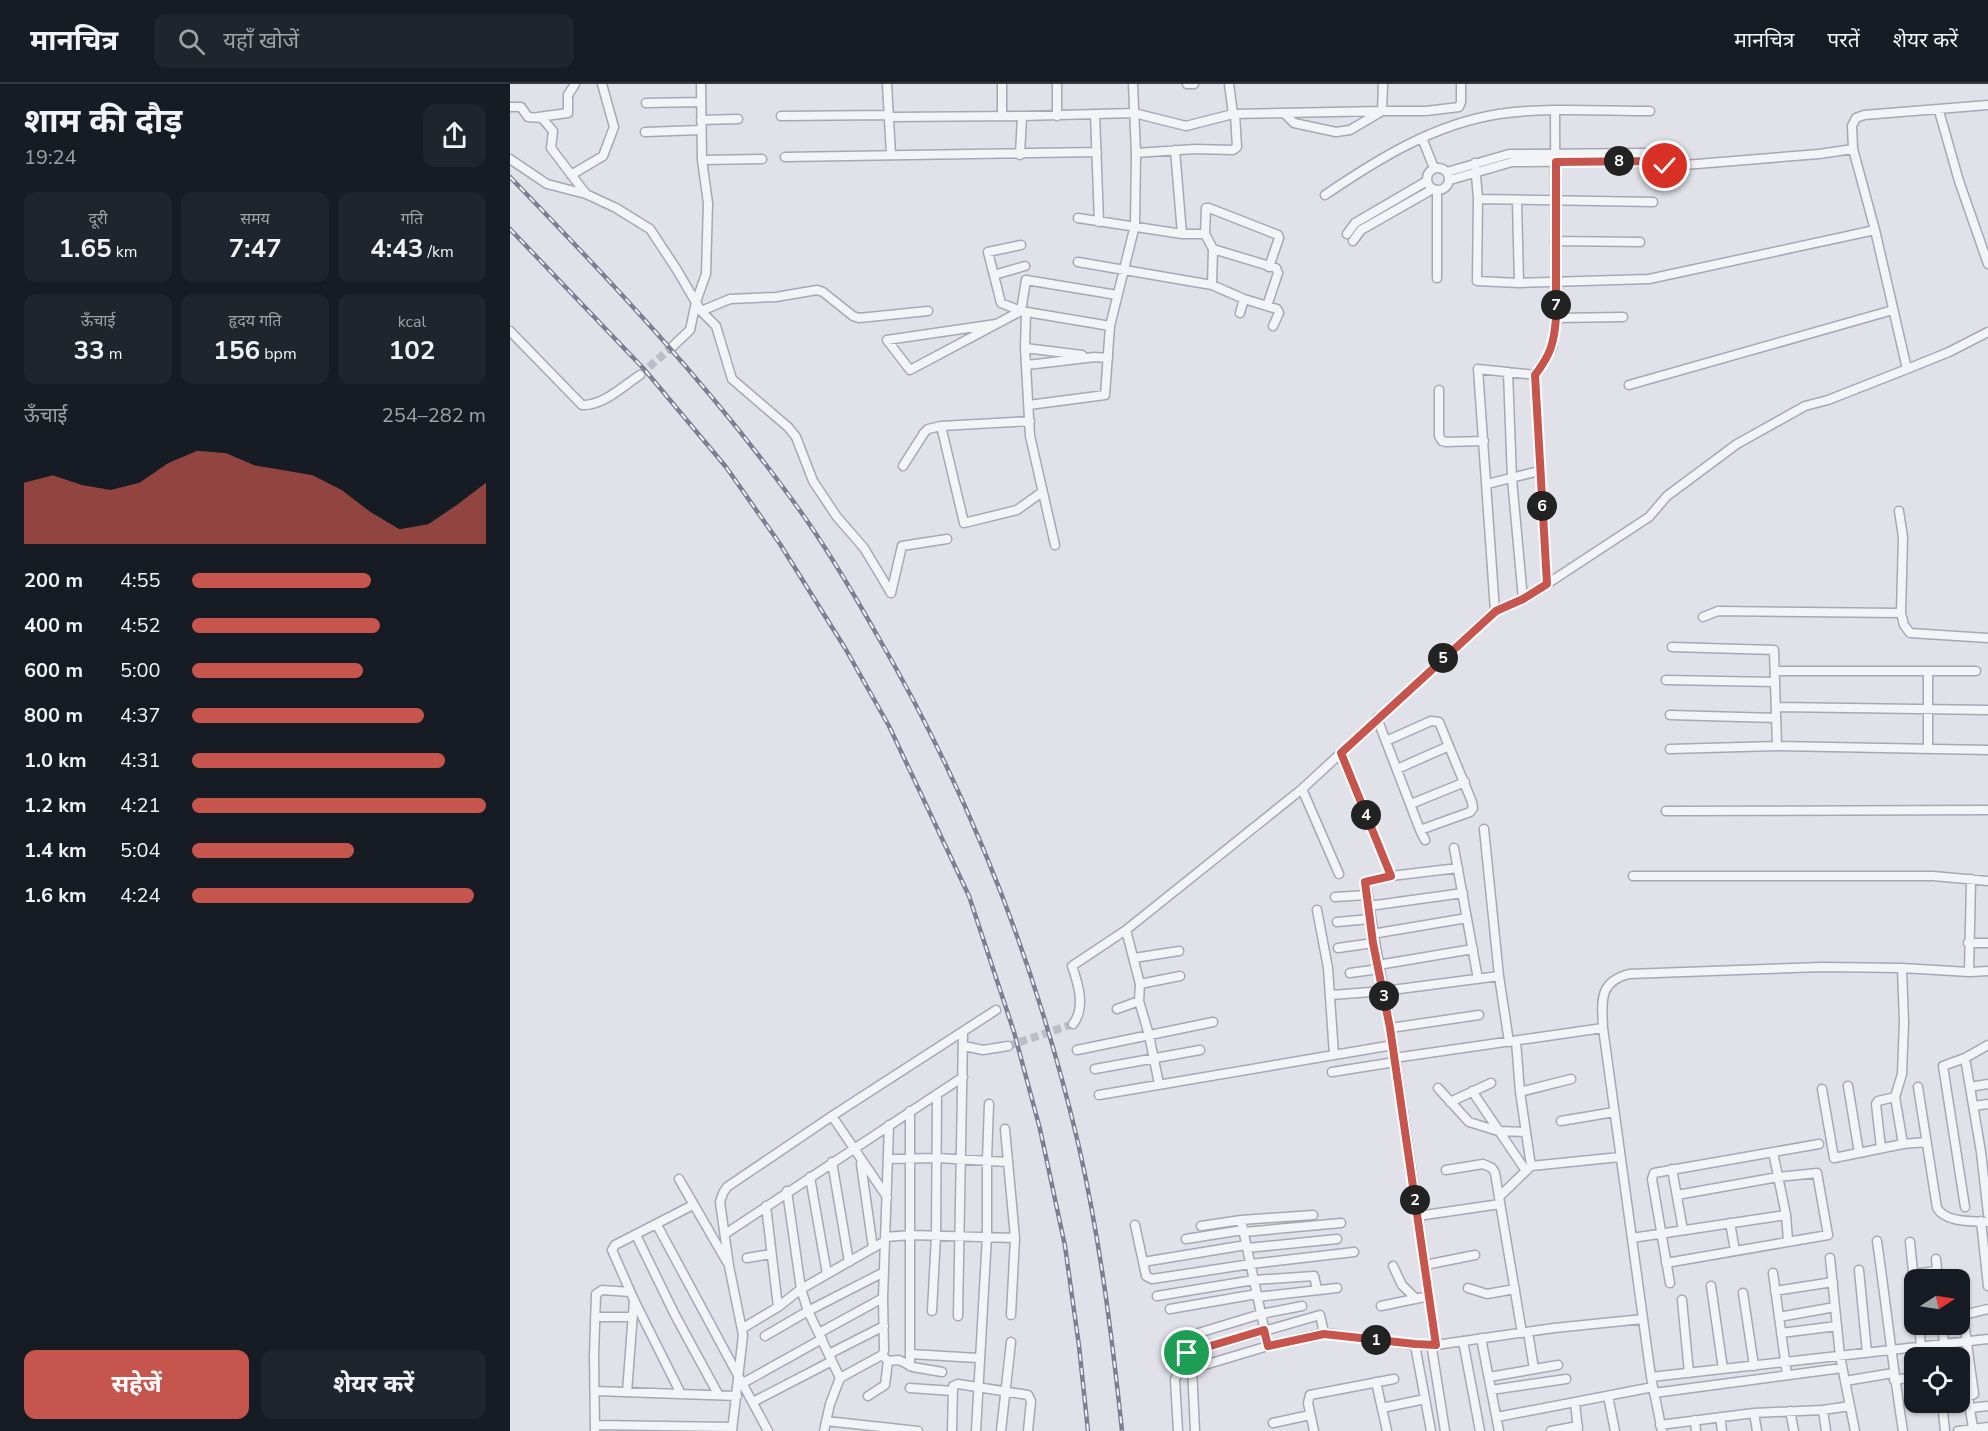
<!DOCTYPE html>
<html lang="hi">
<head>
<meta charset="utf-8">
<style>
  body { margin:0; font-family:"Nunito Sans","Noto Sans Devanagari",sans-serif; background:#20242c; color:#f1f3f6; height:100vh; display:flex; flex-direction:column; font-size:22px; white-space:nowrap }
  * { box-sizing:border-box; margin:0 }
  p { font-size:20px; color:#9ea1a6 }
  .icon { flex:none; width:33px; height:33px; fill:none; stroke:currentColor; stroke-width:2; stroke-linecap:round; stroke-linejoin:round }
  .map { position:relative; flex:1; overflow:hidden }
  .details { display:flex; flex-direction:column; background:#171b24; width:510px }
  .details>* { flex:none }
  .needle { width:39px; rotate:78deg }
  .tools { position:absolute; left:1394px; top:1185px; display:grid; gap:12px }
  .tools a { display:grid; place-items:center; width:66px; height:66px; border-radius:12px; background:#171b24; box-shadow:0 2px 4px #0004; font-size:30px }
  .pin { position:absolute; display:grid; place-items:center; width:51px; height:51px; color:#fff; margin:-26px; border:3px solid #fff; border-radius:50%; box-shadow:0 2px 6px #0007 }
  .km { position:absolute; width:30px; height:30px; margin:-15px; border-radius:50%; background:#222; color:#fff; font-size:16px; line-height:30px; text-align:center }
  .round { display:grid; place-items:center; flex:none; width:63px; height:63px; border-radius:12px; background:#20242c }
  .overview { display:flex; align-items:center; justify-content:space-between; height:102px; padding:0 24px }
  h1 { font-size:33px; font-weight:700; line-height:45px }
  .figures { display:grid; grid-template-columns:repeat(3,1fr); gap:9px; height:102px; padding:6px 24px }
  .figures div { display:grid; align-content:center; border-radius:12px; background:#20242c; text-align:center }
  .figures b { font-size:26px; font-weight:700 }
  .figures small { font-size:16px; font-weight:400 }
  .figures p { font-size:16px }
  .chart { height:168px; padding:12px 24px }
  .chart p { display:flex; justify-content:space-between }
  .chart svg { width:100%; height:108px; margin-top:6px; fill:#c6564d; opacity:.7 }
  .cta { display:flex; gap:12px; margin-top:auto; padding:12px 24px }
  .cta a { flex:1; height:69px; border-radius:12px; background:#c6564d; color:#fff; font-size:24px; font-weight:700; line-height:69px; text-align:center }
  .cta a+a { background:#20242c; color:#f1f3f6 }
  ul { padding:0 24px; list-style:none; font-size:20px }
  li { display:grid; grid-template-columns:96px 72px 1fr; align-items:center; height:45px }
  li i { height:15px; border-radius:8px; background:#c6564d }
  header { display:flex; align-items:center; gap:36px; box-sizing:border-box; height:84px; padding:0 30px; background:#171b24; border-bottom:2px solid #363941 }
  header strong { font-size:28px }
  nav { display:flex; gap:33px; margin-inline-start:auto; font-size:21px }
  .search { width:420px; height:54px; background:#20242c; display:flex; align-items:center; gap:15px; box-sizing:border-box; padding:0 21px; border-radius:12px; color:#9ea1a6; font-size:22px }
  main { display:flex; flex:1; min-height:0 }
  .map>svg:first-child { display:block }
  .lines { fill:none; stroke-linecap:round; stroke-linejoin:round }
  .street-tunnel { stroke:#bcbec7; stroke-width:8; stroke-dasharray:8 4; stroke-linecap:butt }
  .street-casing { stroke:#a6a8b3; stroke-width:11 }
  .street { stroke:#f3f4f7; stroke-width:8 }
  .rail-casing { stroke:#7b7f91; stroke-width:4.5 }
  .rail { stroke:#f0f1f6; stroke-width:2; stroke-dasharray:7; stroke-linecap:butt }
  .route-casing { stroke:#fff; stroke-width:12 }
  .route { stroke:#c6564d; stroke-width:8 }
</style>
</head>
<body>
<header>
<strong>मानचित्र</strong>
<div class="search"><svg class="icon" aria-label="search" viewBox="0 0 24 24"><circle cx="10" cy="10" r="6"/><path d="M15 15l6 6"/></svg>यहाँ खोजें</div>
<nav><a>मानचित्र</a><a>परतें</a><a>शेयर करें</a></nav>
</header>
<main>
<section class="details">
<div class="overview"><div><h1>शाम की दौड़</h1><p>19:24</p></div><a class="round"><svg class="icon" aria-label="share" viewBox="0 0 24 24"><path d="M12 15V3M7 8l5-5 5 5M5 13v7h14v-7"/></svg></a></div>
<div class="figures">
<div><p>दूरी</p><b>1.65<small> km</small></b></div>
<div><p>समय</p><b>7:47</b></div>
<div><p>गति</p><b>4:43<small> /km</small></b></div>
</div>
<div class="figures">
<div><p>ऊँचाई</p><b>33<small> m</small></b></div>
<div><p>हृदय गति</p><b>156<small> bpm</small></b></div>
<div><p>kcal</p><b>102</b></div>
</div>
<div class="chart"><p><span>ऊँचाई</span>254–282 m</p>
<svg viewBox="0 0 160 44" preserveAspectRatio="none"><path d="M0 44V19L10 16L20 20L30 22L40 19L50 11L60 6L70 7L80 12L90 14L100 16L110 22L120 31L130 38L140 36L150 28L160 19V44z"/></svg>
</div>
<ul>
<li><b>200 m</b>4:55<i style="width:61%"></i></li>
<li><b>400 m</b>4:52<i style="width:64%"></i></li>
<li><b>600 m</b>5:00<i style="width:58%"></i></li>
<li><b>800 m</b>4:37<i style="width:79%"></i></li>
<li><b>1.0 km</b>4:31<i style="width:86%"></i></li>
<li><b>1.2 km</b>4:21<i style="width:100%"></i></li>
<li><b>1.4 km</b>5:04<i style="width:55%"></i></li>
<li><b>1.6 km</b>4:24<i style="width:96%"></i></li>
</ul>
<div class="cta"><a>सहेजें</a><a>शेयर करें</a></div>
</section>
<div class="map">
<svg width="1478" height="1347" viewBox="0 0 1478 1347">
  <rect width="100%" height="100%" fill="#e1e2e9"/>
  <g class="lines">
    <path class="street-tunnel" d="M130,291L163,262
      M498,962L563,940"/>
    <defs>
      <path id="street" d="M377,0L381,71
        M492,0V31
        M547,0V32
        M677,0H684
        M719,0L723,30
        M136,19L190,18
        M0,23H11L18,33L32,34L43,47L41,64L76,110L106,124L140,145L167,186L191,227L206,242L222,295L278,343L286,353L303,397L327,433L354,464L381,509
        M1429,27L1449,97L1478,180
        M774,29L784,39L826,48L840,46L872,27H916L949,23L951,18V0
        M585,30L589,138
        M271,32L379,31
        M28,33L58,29V11L65,0
        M380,33L512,32L624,29L676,42L723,30L872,27L873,0
        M191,36L228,35
        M135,48L190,46
        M912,54L924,84
        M665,66L672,150
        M626,69L685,65L723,66L727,63L725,30
        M510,71L512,32
        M275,73L587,68
        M0,75L37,100L76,110
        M192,76L252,75
        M965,79L968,115L967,197L1009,199L1139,195L1365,146
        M917 95a11 11 0 1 1 22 0a11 11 0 1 1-22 0Z
        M937,88L999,70L1137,69C1147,71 1151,82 1162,82L1309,70L1343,65
        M61,91L93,72L104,43L92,0
        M940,96L1002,78L1142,77L1146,75
        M815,111C868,75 924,40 989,30C1035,23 1092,27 1140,27
        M968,115L1143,118
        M1007,117L1009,199
        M568,134L672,150H695
        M837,150L845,139L917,97
        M843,157L851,146L923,105
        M1045,157L1130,158
        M511,161L478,168L491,219L511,227L600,242
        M703,165L766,184L768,189L757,222
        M568,178L702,201L734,215L767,225L769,229L763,242
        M484,191L515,182
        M927,194V106
        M702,201L703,165L695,150L696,124H699L768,151L769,154L759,183
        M191,227L220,215L266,213L307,206L313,208L343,232L349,234L418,227
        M516,228L515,264L520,352L545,461
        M730,229L734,215
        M1046,234L1113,233
        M486,240L377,256L400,286L511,227L516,196L607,211
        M0,247L72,321C93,322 113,302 130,291
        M163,262L161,264L180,246L186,218L196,190L198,119L192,76L191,0
        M515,264L572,271
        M517,281L585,273L598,274
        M1397,285L1365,146L1343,65L1342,42L1346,34L1354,31L1478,21
        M998,288L1002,395L1013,515
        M1119,301L1383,226
        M929,306V352L932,357L936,358L974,357
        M519,321L595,311L600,242L625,141L626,69L623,0
        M431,342L454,439L507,426L532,408
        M393,382L414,349L418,345L431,342L520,337
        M977,400L1029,387
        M1389,427L1393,453L1391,529L1394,541L1400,549L1478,554
        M1037,500L1025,291L1042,264L1046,234L1045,27
        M381,509L392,462L437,455
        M985,527L968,285L1025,291
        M1193,533L1208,527L1391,529
        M1162,563L1264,566L1267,662
        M1265,587H1466
        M1156,596L1265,598
        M1266,623L1478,626
        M1160,631L1266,634
        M867,634L910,746L960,728L963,724L962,718L929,638L921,637L876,657
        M1160,665L1267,662L1478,666
        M1418,665V587
        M831,669L881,792
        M887,685L939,662
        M792,705L829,790
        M901,720L955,698
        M1156,727L1478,726
        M974,745L989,892L999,958
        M910,746L915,756
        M944,764L968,895
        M1123,792H1423L1478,797
        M825,813L857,811
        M859,822L953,809
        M807,826L818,884L824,971
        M827,838L860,835
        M616,846L630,900L629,917L639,951L649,1000
        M862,850L957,834
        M1458,859H1478
        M828,864L863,859
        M624,874L669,867
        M868,881L963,865
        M1392,884L1394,938L1392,990L1385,1013L1393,1060
        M1459,888L1461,795
        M840,889L869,885
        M630,900L670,892
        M821,911L874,907L989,892
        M607,925L629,917
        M563,940C576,924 568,899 562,882L616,846L792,705L985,527L1013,515L1037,500L1139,433L1157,412L1227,360L1295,322L1318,316L1397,285L1439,268L1478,248
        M880,944L969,931
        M1006,957L1010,1008L1021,1082L1110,1073
        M454,962L473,966L498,962
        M567,966L703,938
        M884,974L1093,944
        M1455,974L1471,1068L1478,1130
        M585,985L690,966
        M822,988L885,978
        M1338,1002L1349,1069
        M1408,1003L1427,1124C1436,1139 1462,1137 1478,1138
        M1460,1003L1478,1000
        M928,1004L959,1038L988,1047L1016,1048
        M1312,1005L1324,1074L1393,1060L1416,1058
        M962,1007L1016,1087
        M1010,1008L1061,995
        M589,1011L883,961
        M940,1018L981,999
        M1464,1022L1478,1020
        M400,1027V1282
        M322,1032L377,1113
        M1051,1037L1104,1028
        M495,1045L505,1154L501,1231
        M1371,1064L1366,1020L1368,1017L1385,1013
        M1263,1068L1276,1131L1278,1156
        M378,1075L427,1074L498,1078
        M322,1078L339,1178
        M351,1080L363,1164
        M1162,1085L1173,1146
        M936,1086L973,1080L982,1084L985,1089L1012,1249
        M300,1093L317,1190
        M169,1095L217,1178
        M277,1107L291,1205L298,1227L330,1294L320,1320L314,1347
        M989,1113L1019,1084
        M256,1122L268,1223
        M1455,1123L1433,982L1455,974L1478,961
        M908,1132L990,1120
        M731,1136L758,1262
        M1471,1137L1478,1202
        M1220,1139L1225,1166
        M147,1141L258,1347
        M625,1141L635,1187L636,1192L642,1195L741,1180L844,1168
        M691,1142L731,1136L803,1131
        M734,1148L831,1139
        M215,1150L453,993
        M126,1151L165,1231L208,1310
        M375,1153L401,1151L505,1154
        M1122,1154L1276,1131
        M676,1155L733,1146
        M1367,1157C1376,1220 1383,1284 1393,1347
        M1400,1158L1404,1198
        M737,1164L827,1155
        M237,1174L261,1170
        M1320,1174L1330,1272L1345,1347
        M1426,1175L1428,1196
        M633,1178L736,1161
        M1156,1179L1318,1151L1307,1089L1268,1093L1167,1111
        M915,1181L965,1171
        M883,1182L892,1201L906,1215
        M1349,1186L1357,1269
        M1263,1189L1277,1291
        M1403,1190L1427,1187
        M1160,1199L1142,1095L1144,1089L1309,1060
        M1201,1202L1213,1285
        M958,1204L977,1210L1005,1205
        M1265,1207L1323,1198
        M1233,1209L1244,1282
        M647,1212L744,1196L804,1192L807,1205
        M747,1213L827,1204
        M1172,1216L1179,1289
        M871,1222L919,1212
        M660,1225L747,1210
        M422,1227L426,1152L427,1010
        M448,1232L453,950
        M85,1233H122
        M1269,1233L1325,1223
        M1409,1240L1411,1263
        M1432,1240L1434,1260
        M233,1244L268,1223L291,1205L375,1157
        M1018,1248L1024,1285
        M309,1249L373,1214
        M1271,1249L1327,1242
        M255,1252L298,1227L374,1188
        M971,1254L989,1347
        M662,1257L751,1230L792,1222
        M953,1257L970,1347
        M905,1261L921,1347
        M677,1269L810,1231L814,1249
        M319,1270L374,1242
        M400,1270L468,1274
        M372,1271L374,1267L373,1214L379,1041
        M682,1283L685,1347
        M979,1293L1048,1281
        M1141,1293L1478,1255
        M330,1294L372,1271L378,1277L389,1276L403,1283L432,1288
        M1384,1296L1404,1293
        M1335,1297L1383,1289
        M866,1298L877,1347
        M233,1299L312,1255
        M400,1304L443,1307
        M981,1306L1056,1295
        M85,1307L227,1312
        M117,1308L124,1216
        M1144,1309L1332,1284
        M171,1310L124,1216L102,1166L105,1161L183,1121
        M358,1312L375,1301L378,1277
        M1098,1312L1105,1347
        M243,1318L322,1277
        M1065,1318L1068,1347
        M1432,1318L1435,1347
        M872,1324L915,1315
        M1460,1324L1478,1322
        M1313,1326L1316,1347
        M1280,1327L1284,1347
        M1244,1329L1247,1347
        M987,1333L1143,1303
        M1210,1333L1212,1347
        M1185,1336L1186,1347
        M316,1337L408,1347
        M763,1339L800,1331
        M85,1341L222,1343
        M1150,1341L1244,1329L1313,1326L1340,1322
        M1463,1344L1458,1313L1464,1310L1453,1231L1478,1225
        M85,1347L84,1272L86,1210L92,1206L120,1208
        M222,1347L233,1251L219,1182L210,1118L213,1109L217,1103L322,1032L486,926
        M442,1347L443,1302L448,1300L518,1311L521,1317L518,1347
        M466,1347L477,1152V1076L479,1020
        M491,1347L501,1258
        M668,1347L665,1296L668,1289L758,1262L814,1249L905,1261H926L1044,1244L1133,1235
        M804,1347L798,1319L800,1311L884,1295
        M935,1347L922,1265L926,1261C911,1155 897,1049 880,943C872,895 862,847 856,798L881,792L948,784
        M1041,1347L1068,1342
        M1152,1347L1141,1293L1093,944C1092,918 1088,898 1119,890L1312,883L1392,884L1459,888L1478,887
        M1448,1347L1478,1343"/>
    </defs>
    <use href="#street" class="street-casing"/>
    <use href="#street" class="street"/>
    <defs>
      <path id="rail" d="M0,93C100,196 198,300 283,417C314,459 341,505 367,551C460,710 527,883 569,1063C590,1156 602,1252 612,1347
        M0,145L134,285L216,383L270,460L335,564L379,642L459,812L504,948L530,1045L555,1162L569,1262L578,1347"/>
    </defs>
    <use href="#rail" class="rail-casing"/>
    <use href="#rail" class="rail"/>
  </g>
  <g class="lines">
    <defs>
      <path id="route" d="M677,1269L754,1246L758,1262L814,1250L905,1260L926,1261L880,944L863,859L855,798L881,792L831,669L986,527L1013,515L1037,500L1025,291C1041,270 1044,259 1046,234V78L1142,77L1146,75L1155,82"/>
    </defs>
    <use href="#route" class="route-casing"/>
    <use href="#route" class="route"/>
  </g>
</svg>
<div class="tools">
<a><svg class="needle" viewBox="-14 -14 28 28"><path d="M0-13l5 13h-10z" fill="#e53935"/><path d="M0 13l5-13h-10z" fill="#9ea1a6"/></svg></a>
<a><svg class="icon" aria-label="locate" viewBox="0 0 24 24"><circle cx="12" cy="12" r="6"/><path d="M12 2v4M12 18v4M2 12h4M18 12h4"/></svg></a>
</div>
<div class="pin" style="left:677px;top:1269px;background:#1e9e55"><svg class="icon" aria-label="arrive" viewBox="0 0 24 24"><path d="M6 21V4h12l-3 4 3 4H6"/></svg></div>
<div class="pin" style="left:1155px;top:82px;background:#d93025"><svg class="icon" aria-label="check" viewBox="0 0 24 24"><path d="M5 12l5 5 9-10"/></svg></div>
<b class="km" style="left:866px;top:1256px">1</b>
<b class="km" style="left:905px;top:1116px">2</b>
<b class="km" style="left:874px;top:912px">3</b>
<b class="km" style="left:856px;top:731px">4</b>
<b class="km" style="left:933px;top:574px">5</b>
<b class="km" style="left:1032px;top:422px">6</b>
<b class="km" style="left:1046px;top:221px">7</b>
<b class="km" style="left:1109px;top:77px">8</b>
</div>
</main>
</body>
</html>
